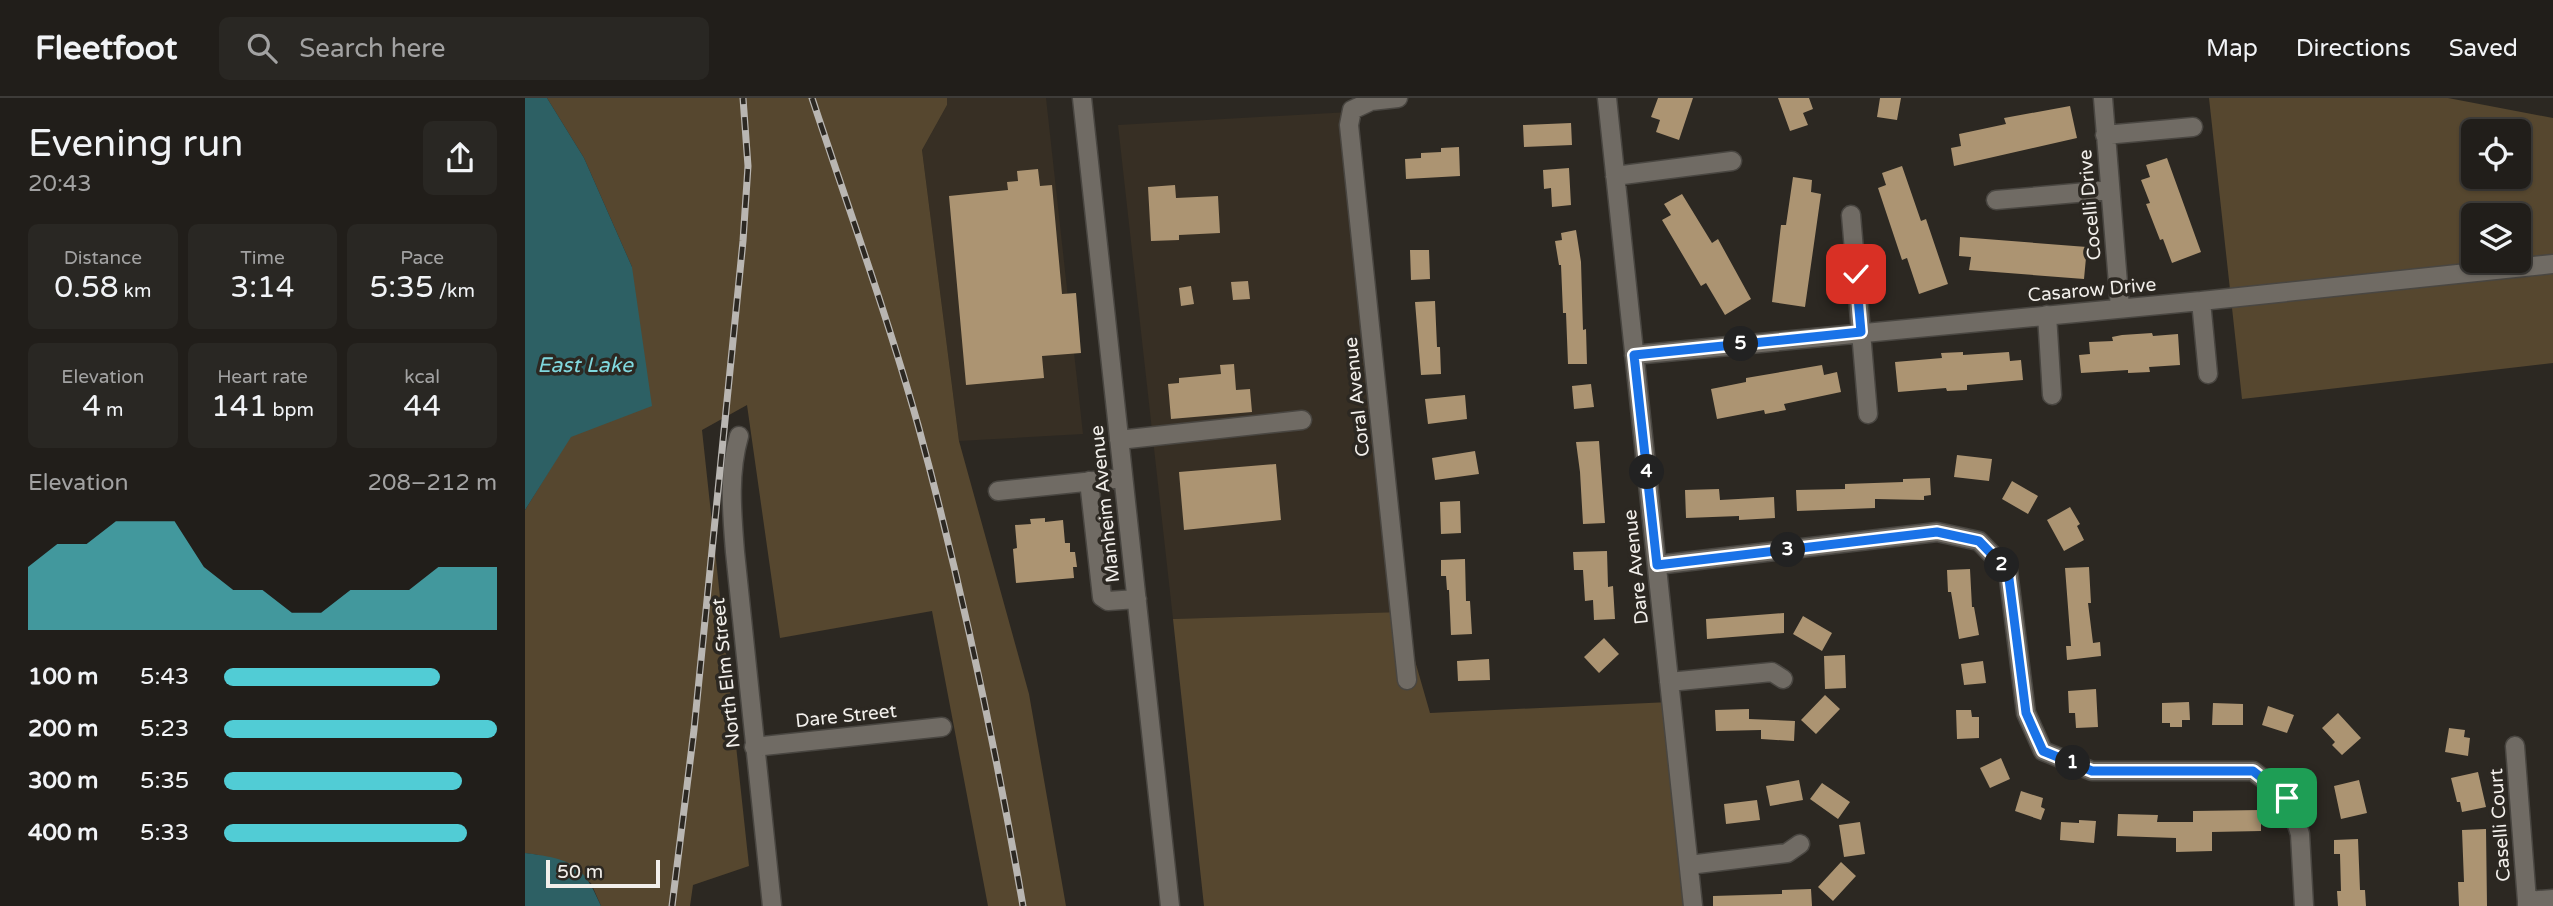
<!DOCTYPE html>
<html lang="en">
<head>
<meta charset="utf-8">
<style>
  body { margin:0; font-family:"Varela Round",sans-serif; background:#292723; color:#f1f3f6; height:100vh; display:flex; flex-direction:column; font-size:26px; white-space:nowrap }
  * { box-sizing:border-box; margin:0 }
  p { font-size:23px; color:#a2a2a2 }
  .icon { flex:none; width:38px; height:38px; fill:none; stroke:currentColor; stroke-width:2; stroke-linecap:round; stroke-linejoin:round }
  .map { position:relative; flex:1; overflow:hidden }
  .side { display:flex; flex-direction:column; background:#211e1a; width:525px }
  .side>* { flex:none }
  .buttons { position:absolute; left:1936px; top:21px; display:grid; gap:14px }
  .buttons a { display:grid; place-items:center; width:70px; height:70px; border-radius:10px; background:#211e1a; box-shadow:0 2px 5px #0004,0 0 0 2px #3e3c39; font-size:35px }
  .scale { position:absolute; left:21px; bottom:18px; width:114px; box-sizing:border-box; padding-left:7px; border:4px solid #f2efeb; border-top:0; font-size:19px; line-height:24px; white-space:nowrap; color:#f2efeb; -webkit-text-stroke:5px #2c2822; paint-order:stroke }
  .pin { position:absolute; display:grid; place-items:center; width:60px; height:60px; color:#fff; margin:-30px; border-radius:14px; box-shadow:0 4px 10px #0006 }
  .km { position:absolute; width:35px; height:35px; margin:-18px; border-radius:50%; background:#222; color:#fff; font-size:19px; line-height:35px; text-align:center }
  .round { display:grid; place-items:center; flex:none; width:74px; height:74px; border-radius:10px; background:#292723 }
  .overview { display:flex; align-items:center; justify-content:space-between; height:119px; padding:0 28px }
  h1 { font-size:38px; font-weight:600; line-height:52px }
  .figures { display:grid; grid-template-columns:repeat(3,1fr); gap:10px; height:119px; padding:7px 28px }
  .figures div { display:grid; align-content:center; border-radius:10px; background:#292723; text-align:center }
  .figures b { font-size:30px; font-weight:600 }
  .figures small { font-size:19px; font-weight:400 }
  .figures p { font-size:19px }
  .chart { height:196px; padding:14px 28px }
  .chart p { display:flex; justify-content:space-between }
  .chart svg { width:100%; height:126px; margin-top:7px; fill:#51ccd5; opacity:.7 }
  ul { padding:0 28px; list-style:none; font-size:23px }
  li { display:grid; grid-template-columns:112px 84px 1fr; align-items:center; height:52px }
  li i { height:18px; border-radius:9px; background:#51ccd5 }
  header { display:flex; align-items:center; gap:42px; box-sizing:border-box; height:98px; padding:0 35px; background:#211e1a; border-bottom:2px solid #3e3c39 }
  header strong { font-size:33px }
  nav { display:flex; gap:38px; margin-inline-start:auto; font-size:24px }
  .search { width:490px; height:63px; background:#292723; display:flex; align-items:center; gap:18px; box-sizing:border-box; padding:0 24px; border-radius:10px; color:#a2a2a2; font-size:26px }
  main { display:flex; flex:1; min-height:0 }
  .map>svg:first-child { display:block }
  .built { fill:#372f24 }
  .green { fill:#56472f; fill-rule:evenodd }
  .water { fill:#2d6064 }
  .building { fill:#ac9472 }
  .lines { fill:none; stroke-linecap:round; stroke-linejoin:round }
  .minor-casing { stroke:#494641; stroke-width:21 }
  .minor { stroke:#706b64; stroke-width:18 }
  .rail-casing { stroke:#b9b6b2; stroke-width:7 }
  .rail { stroke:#2c2822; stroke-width:4.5; stroke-dasharray:13; stroke-linecap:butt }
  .route-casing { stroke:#fff; stroke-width:14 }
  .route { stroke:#1a73e8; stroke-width:9 }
  .labels { text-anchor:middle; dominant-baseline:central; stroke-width:7; stroke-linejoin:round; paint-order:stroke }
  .street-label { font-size:19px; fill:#f2efeb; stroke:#2c2822 }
  .water-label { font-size:21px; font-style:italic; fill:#80d8de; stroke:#2c2822 }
</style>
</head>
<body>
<header>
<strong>Fleetfoot</strong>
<div class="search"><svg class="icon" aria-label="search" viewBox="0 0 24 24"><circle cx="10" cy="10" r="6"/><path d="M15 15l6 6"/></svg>Search here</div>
<nav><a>Map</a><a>Directions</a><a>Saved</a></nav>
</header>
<main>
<section class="side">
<div class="overview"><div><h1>Evening run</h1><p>20:43</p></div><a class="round"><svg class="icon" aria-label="share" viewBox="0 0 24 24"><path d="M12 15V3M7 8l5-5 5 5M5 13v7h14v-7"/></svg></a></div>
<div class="figures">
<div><p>Distance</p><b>0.58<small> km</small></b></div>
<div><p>Time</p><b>3:14</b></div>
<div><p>Pace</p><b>5:35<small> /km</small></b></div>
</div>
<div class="figures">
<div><p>Elevation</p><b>4<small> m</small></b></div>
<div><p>Heart rate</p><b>141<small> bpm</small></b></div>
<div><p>kcal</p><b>44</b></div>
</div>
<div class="chart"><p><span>Elevation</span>208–212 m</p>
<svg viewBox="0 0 160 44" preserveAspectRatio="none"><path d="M0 44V22L10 14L20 14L30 6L40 6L50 6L60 22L70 30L80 30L90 38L100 38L110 30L120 30L130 30L140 22L150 22L160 22V44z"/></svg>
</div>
<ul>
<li><b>100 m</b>5:43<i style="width:79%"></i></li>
<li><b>200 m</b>5:23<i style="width:100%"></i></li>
<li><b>300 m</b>5:35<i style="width:87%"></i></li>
<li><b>400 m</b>5:33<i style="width:89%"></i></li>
</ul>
</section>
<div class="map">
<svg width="2028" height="808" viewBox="0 0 2028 808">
  <rect width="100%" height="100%" fill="#2c2822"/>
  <path class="built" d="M422,0H521L558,336L434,343L397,52L422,7Z
    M825,14L876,514L648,521L593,27Z"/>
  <path class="green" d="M22,0H422V7L397,52L434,343L504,596L541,808H463L407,513L255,540L222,307L177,332L224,768L168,787L165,808H76L66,785L13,757L0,755V412L45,339L107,169L59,60Z
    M1684,0H1923L2028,20V265L1717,301ZM1948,33H1993V79H1948ZM1948,117H1993V163H1948Z
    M876,514L905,615L1145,604L1171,808H679L648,521Z"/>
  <path class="water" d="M0,0H22L59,60L107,169L127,308L46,339L0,412Z
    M0,755C45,761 58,765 76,808H0Z"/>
  <path class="building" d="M1133,0H1168L1154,42L1131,34L1135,22L1126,19Z
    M1253,0H1284L1288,11L1278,15L1283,27L1265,33Z
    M1355,0H1376L1372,22L1352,19Z
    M1545,8L1552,40L1429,68L1426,50L1436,48L1434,36L1481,26L1479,20Z
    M1046,25L1047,47L999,49L998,27Z
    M934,49L935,78L881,81L880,61L896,60V55L916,54V50Z
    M1642,60L1676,154L1647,165L1638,141L1635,142L1621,106L1625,105L1616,82L1625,79L1621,67Z
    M1377,68L1396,123L1401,121L1423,186L1394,196L1382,160L1377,162L1353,90L1361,87L1357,75Z
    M1044,70L1046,107L1027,109L1026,90L1019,91L1018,72Z
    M513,71L515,88L527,87L537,196L551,195L556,255L517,258L519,280L441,287L424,98L483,92L482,84L493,83L492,73Z
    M1268,79L1287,82L1286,94L1296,96L1280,209L1247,204L1256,127H1261Z
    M650,87L651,100L693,98L695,135L654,137V142L626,143L623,89Z
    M1157,96L1187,145L1193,141L1226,201L1200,217L1181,185L1176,188L1137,122L1146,117L1139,106Z
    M1051,132L1056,164L1058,232L1061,231L1062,266H1043L1041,215H1038L1036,167H1034L1030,143L1037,142L1036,135Z
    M1435,139L1562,149L1559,181L1444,172L1446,159L1434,158Z
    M885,152H904L905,181L886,182Z
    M723,183L725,201L708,202L706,184Z
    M666,188L669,206L656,208L654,190Z
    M910,203L912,249H915L916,276L896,277L890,204Z
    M1627,235L1628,238L1653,236L1655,267L1624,269L1625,274L1603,275V272L1556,275L1554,257L1565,256L1564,244L1588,243L1587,239L1597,237Z
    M1438,254V257L1484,254L1485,263L1496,262L1498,282L1442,287V292L1422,293L1421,290L1373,294L1370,264L1417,260L1416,255Z
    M709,266L711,292L725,291L727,314L646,321L643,286L654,285V280L696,276L695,267Z
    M1297,267L1299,277L1312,274L1316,294L1259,306L1261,312L1240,316L1239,312L1192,321L1186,291L1221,284V280Z
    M1066,286L1069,309L1049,311L1047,288Z
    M940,297L942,321L903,326L900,301Z
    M1074,343L1080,425L1058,426L1055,374L1051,344Z
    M950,353L954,376L910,382L907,360Z
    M1432,357L1467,361L1464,383L1429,379Z
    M751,366L756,422L659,432L654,374Z
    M1405,380L1406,397L1399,398V402L1350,401V410L1272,413L1271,392L1320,391V386L1378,384V381Z
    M1487,383L1513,398L1503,416L1477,401Z
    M1194,391L1195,402L1249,399L1250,420L1214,422V418L1161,420L1160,392Z
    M935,403L936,435L916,436L915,404Z
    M1545,409L1555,426L1552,428L1559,442L1539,453L1522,422Z
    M520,420V424L538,422L540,445H545V454H550L552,469H548L549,480L491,485L488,451L492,450L490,427L506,426L505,421Z
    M1082,453L1083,489L1088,488L1090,521L1069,522L1068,502L1060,503L1058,472H1049L1048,454Z
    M940,461L941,503H945L947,536L926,537L924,492H922L921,478H916V462Z
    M1564,469L1566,505H1563L1568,545L1575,544L1576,558L1542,562L1541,548H1546L1540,470Z
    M1445,471L1447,509H1449L1454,537L1434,541L1426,494H1423L1422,472Z
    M1259,515V535L1182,541L1181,521Z
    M1278,518L1307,535L1297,553L1268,536Z
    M1079,540L1094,556L1074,575L1059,559Z
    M1320,557L1321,590L1300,591L1299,558Z
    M964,561L965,582L933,583L932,563Z
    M1458,563L1461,585L1439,587L1436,566Z
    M1571,591L1573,629L1551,630L1550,615H1544L1543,593Z
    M1300,597L1315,611L1291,636L1276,622Z
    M1664,604L1665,622H1657V629H1645V625H1637V605Z
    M1688,605L1718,606V627H1687Z
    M1743,608L1769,617L1762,635L1737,627Z
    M1224,611V621L1270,623L1269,643L1236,641V632L1191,633L1190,612Z
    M1431,612H1446L1447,619H1454V640L1432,641Z
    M1813,615L1836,640L1817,657L1807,647L1810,644L1797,630Z
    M1924,630L1940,632L1939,639L1945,640L1943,658L1920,654Z
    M1476,660L1485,681L1465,690L1455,670Z
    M1953,674L1961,709L1937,714L1935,704H1932L1926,680Z
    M1274,682L1278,702L1245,708L1241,688Z
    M1834,682L1842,715L1816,721L1809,688Z
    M1297,685L1325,704L1313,721L1285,701Z
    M1496,693L1518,700L1516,709L1520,711L1516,722L1490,713Z
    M1232,702L1235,722L1201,726L1199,706Z
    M1736,712V733L1687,734V753L1651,754V740L1592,738L1593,716L1633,717L1632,724H1668V713Z
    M1554,722L1571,723L1569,745L1535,742L1536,724L1554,725Z
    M1335,724L1340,756L1319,759L1314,727Z
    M1961,731L1962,808H1934L1933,784H1939L1937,732Z
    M1833,741L1835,792H1840L1841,808H1813L1812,793H1816L1815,756H1809V742Z
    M1316,764L1331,778L1308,803L1293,789Z
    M1286,791L1287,808H1188V798L1257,796V792Z"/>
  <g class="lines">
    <defs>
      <path id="minor" d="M557,0L645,808
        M873,0L846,3L827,12L824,27L882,582
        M1082,0L1168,808
        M1578,0L1595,210
        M1580,37L1668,29
        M1090,78L1207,63
        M1471,102L1585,92
        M1326,117L1343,316
        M1676,203L1683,276
        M1522,217L1527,297
        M1109,257L1676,203L2028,166
        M214,338C203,376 207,416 210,454L247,808
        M594,342L777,322
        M564,383L577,499L583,503L612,501
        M473,393L598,380
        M1132,467L1412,434L1454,443L1483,473L1501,615L1518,653L1567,673H1728L1763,700L1775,736L1779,808
        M1144,584L1247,574L1258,581
        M1990,648L2002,803
        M229,649L417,629
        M1164,767L1262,755L1275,746
        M2002,808V803L2028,801"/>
    </defs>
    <use href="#minor" class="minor-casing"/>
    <use href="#minor" class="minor"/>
    <defs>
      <path id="rail" d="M287,0C323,109 362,217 393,327C436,485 470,646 498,808
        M147,808L169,632L218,143L223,68L218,0"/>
    </defs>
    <use href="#rail" class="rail-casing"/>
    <use href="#rail" class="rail"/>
  </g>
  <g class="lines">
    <defs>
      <path id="route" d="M1331,176L1336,234L1109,257L1132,467L1412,434L1454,443L1483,473L1501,615L1518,653L1567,673H1728L1762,700"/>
    </defs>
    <use href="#route" class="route-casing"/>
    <use href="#route" class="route"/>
  </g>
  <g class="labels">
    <g class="street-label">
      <text transform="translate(1565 107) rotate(-95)">Cocelli Drive</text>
      <text transform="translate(1567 192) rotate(-5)">Casarow Drive</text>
      <text transform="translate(832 299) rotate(-96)">Coral Avenue</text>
      <text transform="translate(580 406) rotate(-96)">Manheim Avenue</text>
      <text transform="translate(1111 469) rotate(-96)">Dare Avenue</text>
      <text transform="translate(201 575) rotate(-96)">North Elm Street</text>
      <text transform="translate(321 618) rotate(-6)">Dare Street</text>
      <text transform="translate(1975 727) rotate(-94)">Caselli Court</text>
    </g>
    <g class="water-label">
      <text x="60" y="267">East Lake</text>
    </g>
  </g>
</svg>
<div class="buttons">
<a><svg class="icon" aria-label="locate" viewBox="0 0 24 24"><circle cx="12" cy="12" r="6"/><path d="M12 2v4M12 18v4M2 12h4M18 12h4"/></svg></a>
<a><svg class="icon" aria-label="layers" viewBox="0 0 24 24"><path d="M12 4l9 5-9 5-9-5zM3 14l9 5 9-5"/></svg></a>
</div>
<div class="scale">50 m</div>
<div class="pin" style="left:1762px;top:700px;background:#1e9e55"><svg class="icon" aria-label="arrive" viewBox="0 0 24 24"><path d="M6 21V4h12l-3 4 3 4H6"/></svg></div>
<div class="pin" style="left:1331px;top:176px;background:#d93025"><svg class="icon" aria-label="check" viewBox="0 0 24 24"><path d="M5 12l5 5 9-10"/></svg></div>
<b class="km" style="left:1548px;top:665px">1</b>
<b class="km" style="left:1477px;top:467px">2</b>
<b class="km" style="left:1263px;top:452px">3</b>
<b class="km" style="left:1122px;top:374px">4</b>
<b class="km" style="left:1216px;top:246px">5</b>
</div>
</main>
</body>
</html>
